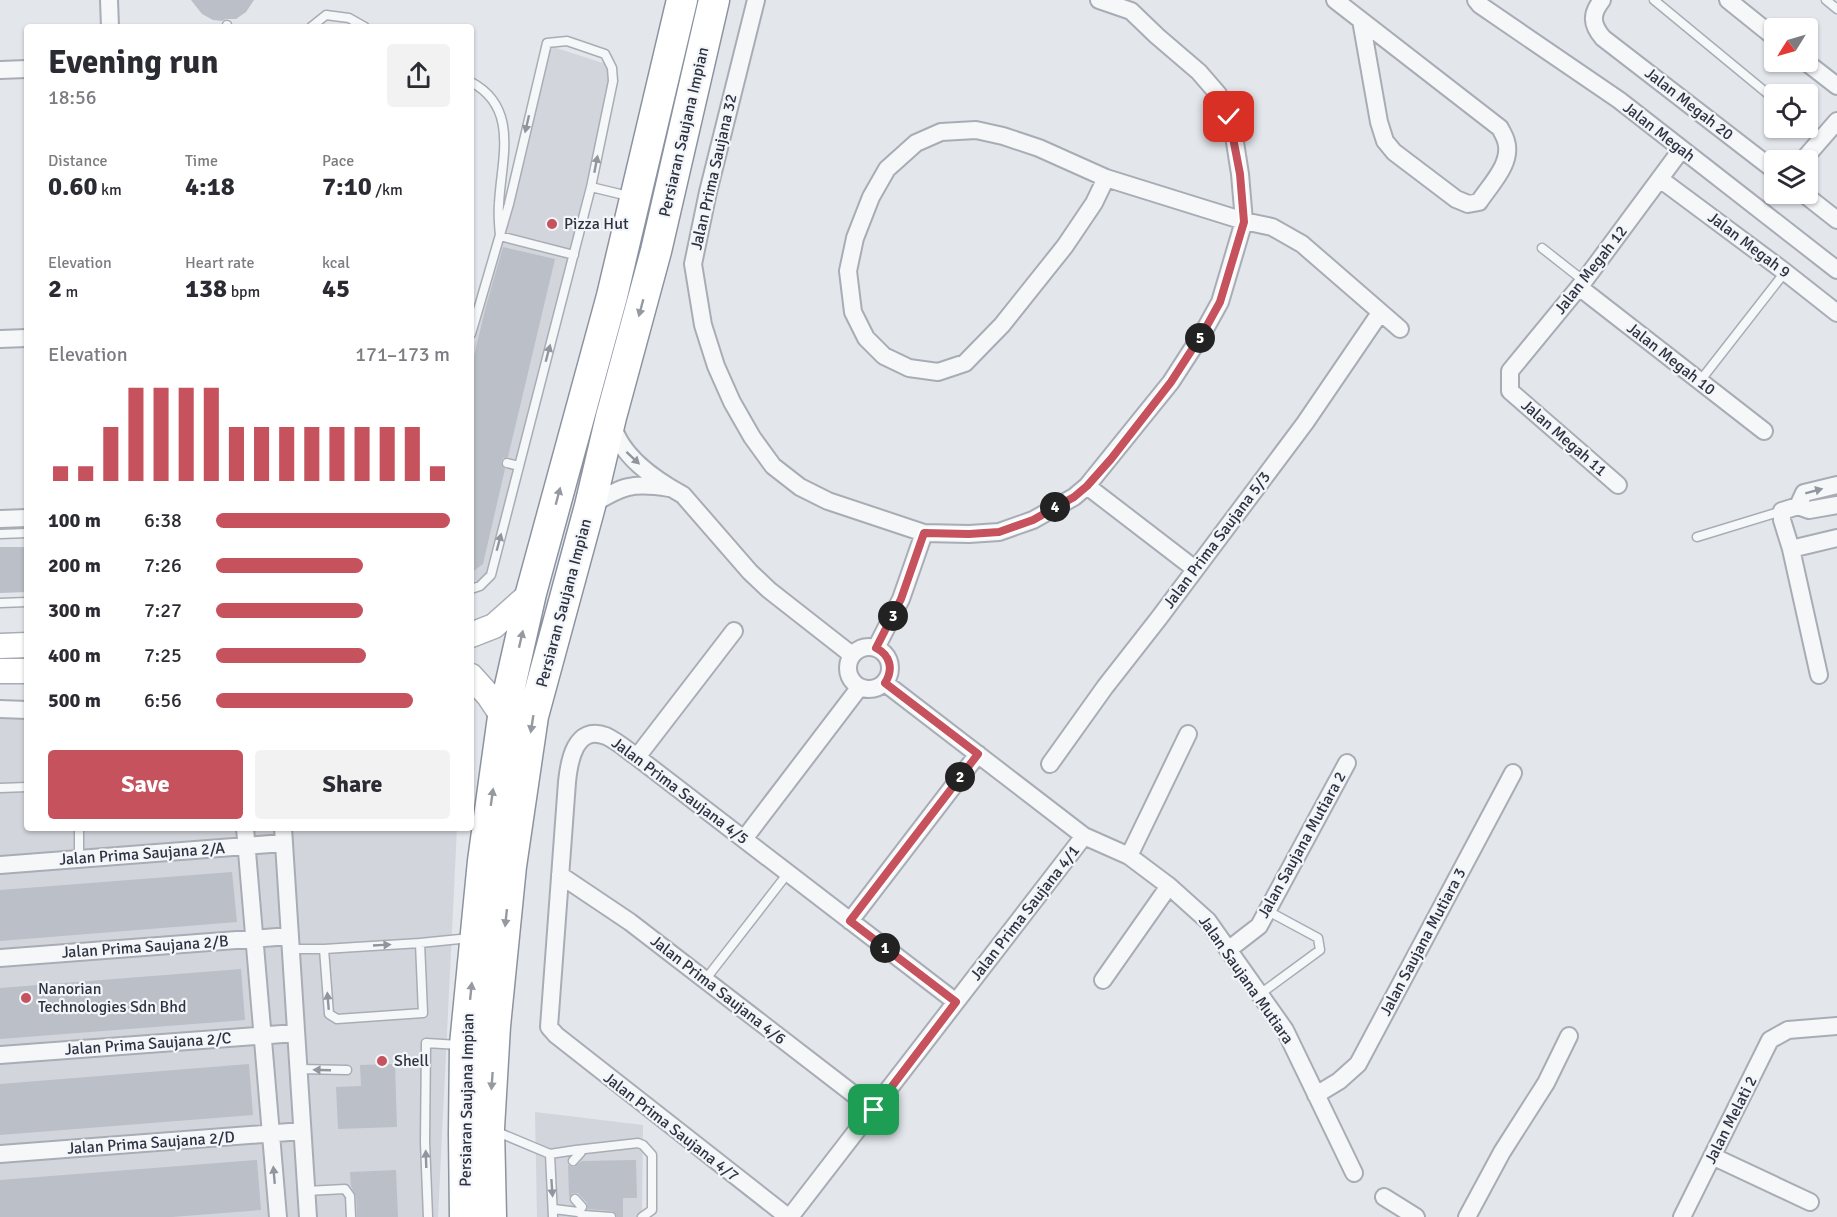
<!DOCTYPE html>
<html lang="en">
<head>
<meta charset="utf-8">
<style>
  body { margin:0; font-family:Signika,sans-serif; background:#f2f2f3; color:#2b2b33; height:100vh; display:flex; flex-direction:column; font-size:22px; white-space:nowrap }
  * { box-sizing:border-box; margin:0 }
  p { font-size:20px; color:#7c7c81 }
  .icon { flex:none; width:33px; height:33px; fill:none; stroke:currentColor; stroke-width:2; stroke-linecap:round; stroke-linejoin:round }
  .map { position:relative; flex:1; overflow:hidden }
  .sheet { position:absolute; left:24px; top:24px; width:450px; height:807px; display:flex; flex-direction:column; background:#fff; border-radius:6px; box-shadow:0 2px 4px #0004 }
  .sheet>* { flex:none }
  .needle { width:39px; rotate:233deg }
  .buttons { position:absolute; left:1764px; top:18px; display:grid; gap:12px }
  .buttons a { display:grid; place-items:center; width:54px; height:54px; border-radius:6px; background:#fff; box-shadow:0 2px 4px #0004; font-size:30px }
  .pin { position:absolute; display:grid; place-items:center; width:51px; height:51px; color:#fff; margin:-26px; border-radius:12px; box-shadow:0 3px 9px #0006 }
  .km { position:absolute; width:30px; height:30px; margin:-15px; border-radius:50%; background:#222; color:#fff; font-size:16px; line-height:30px; text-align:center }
  .round { display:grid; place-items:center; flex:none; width:63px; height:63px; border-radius:6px; background:#f2f2f3 }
  .headline { display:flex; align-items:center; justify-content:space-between; height:102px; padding:0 24px }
  h1 { font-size:33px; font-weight:800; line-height:45px }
  .metrics { display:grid; grid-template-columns:repeat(3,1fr); gap:9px; height:102px; padding:6px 24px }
  .metrics div { display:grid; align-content:center }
  .metrics b { font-size:26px; font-weight:800 }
  .metrics small { font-size:16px; font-weight:400 }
  .metrics p { font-size:16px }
  .chart { height:168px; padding:12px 24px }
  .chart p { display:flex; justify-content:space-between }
  .chart svg { width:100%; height:108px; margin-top:6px; stroke:#c6525d; stroke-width:6 }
  .button { display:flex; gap:12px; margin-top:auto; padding:12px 24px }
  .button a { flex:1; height:69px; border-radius:6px; background:#c6525d; color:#fff; font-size:24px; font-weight:800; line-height:69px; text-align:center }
  .button a+a { background:#f2f2f3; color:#2b2b33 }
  ul { padding:0 24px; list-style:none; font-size:20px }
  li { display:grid; grid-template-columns:96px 72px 1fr; align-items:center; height:45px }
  li i { height:15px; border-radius:8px; background:#c6525d }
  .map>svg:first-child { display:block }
  .built { fill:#d2d5dc }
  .building { fill:#bbbfc7 }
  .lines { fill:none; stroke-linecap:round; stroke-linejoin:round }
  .lane-casing { stroke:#a8adb5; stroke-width:11 }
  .street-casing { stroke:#a8adb5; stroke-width:20 }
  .secondary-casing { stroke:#a8adb5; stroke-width:27 }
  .highway-casing { stroke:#8c93a0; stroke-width:33 }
  .lane { stroke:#f6f7f9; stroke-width:8 }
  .street { stroke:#f6f7f9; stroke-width:16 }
  .secondary { stroke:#fff; stroke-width:24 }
  .highway { stroke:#fff; stroke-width:30 }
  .oneway { fill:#91959e }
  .oneway2 { fill:#9699a0 }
  .route-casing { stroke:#fff; stroke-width:12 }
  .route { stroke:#c6525d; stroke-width:8 }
  .poi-dot { fill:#c6525d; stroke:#f3f5f8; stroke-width:2 }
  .labels { text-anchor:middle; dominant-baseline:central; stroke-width:4.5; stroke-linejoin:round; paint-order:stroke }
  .street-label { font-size:16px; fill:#2c3342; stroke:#f3f5f8 }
  .poi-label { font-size:16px; fill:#2c3342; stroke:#f3f5f8; text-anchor:start }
</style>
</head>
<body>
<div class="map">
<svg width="1837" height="1217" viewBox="0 0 1837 1217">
  <rect width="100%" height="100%" fill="#e3e6eb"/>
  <path class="built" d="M550,46L606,64L609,81L569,259L487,572L478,581L471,584V358Z
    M27,704V828H457L438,1217H0V705Z
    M535,1112L643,1125L642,1217H537Z"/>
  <path class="building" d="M191,0H254L246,12L236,19H226L222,21L213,20L202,14Z
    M503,247L555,259L508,457L503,458L501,462L505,469L483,564L471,573V369L486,306Z
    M0,547H27V592L0,593Z
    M232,872L237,922L0,941V890Z
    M241,969L245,1020L0,1039V988Z
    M249,1064L253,1115L0,1135V1084Z
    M395,1064L397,1127L338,1129L336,1087L361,1086L360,1065Z
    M257,1160L261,1210L172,1217H0V1180Z
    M636,1160L637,1198H623V1217H617L612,1211L588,1209L587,1203L578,1193H573L569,1197L568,1165L574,1167L582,1161Z
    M396,1170L398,1217H357L356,1196L351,1186L350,1172Z"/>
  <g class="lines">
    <defs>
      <path id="lane" d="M1654,0L1774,99
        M1826,0L1837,9
        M227,25V27
        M311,27L326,15L349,18L365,27
        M471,82C520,108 501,160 499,204C498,214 499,225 500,236L574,255
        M1808,126L1822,138
        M591,187L620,194
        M1542,248L1584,281
        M471,334L509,204L547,43L567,41L605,54L612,68L613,81L591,187L491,575L480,586L471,589
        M1700,381L1785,272
        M507,463L519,466
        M0,534L27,533
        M1697,537L1782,511
        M0,603L27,602
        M0,788L27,787
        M79,828V858
        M420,943L470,938
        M291,949H324L420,943L423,1013L337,1019L329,1014L324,949
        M705,980L788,873
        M1260,994L1320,950L1318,938L1268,911
        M298,1069L347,1070
        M495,1131L550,1154L553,1217
        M576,1150L638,1143L643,1145L652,1155V1210L642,1217
        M550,1154L576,1150L581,1152L573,1161
        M306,1191L345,1189L350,1196L351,1217
        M554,1209L578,1212L582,1207L575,1199
        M578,1212L583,1215L611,1217
        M428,1217L425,1142L426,1043L459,1045"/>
      <path id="street" d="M109,0L110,27
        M756,0L708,192L693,264L703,325L716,366L732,402L752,437L773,466L800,487L828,501L924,533L969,534L999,532L1033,520L1074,497L1087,486L1171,382L1204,331L1220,302L1244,221L1240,174L1234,136L1229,117L1218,94L1199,72L1157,36L1131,11L1099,0
        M1335,0L1500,128C1502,132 1505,137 1506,141C1513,163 1490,185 1479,202L1468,204L1456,199L1394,152L1385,141L1379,122L1361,20
        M1476,0L1480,5L1619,100L1837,270
        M1602,0C1591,14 1591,24 1603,38L1774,170
        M1728,0L1774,37
        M1806,62L1837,86
        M0,70L27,69
        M1803,160L1837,121
        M1106,178L1094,203L1065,246L1002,325L965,363L938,372L909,368L884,356L866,338L853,312L848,271L855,238L871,197L887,169L916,143L941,132L976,130L1003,136L1039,148L1106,178L1244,221L1272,227L1302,244L1400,329
        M1660,179L1785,272L1837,313
        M1804,194L1837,220
        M1579,287L1764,431
        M0,339L27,338
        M612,423C620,456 654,479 683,495L750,572L769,590L852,655
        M1618,485L1510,391V371L1584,281L1681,150
        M1087,486L1195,569
        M590,506C621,486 632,482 669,488
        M1798,506L1804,493L1837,485
        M0,519L27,518
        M1791,549L1837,538
        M848 668a21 21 0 1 1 42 0a21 21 0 1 1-42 0Z
        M876,648L901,599L924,533
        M1819,675L1791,549L1782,520V511L1798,506L1809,510L1837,505
        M885,683L1084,836L1129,856L1169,886L1208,921L1285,1030L1354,1173
        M0,709L27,710
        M637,757L734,631
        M1050,764L1105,687L1159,618L1305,423L1380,313
        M245,828L278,1217
        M283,828L308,1217
        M744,839L859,688
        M1129,856L1188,734
        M0,865L284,843
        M560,875L630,922L874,1110
        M850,921L978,754
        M1228,950L1259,926L1347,763
        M0,958L290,936
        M1103,980L1169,886
        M0,1055L296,1033
        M1316,1095L1339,1081L1358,1064L1513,773
        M0,1154L302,1131
        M1712,1156L1810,1202
        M1384,1197L1416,1217
        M788,1217L556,1035L549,1027L567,782C569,762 575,724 606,736C617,741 627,750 637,757L956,1002
        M790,1217L1084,836
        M1467,1217L1502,1152L1546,1083L1569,1036
        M1682,1217L1770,1040L1788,1030L1837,1026"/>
      <path id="secondary" d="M471,635L494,626L531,593
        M0,646L27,645
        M0,671H27
        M471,676L489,696L503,717"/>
      <path id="highway" d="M465,1217L464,1133L465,1045L483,861L503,717L531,593L612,296L682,0
        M491,1217L489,1128L495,1026L511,866L533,716L590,506L611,417L656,251L714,0"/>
    </defs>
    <use href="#lane" class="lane-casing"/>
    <use href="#street" class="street-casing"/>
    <use href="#secondary" class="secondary-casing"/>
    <use href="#highway" class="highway-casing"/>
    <use href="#lane" class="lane"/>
    <use href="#street" class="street"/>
    <use href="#secondary" class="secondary"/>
    <use href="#highway" class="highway"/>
  </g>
  <defs><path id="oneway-solid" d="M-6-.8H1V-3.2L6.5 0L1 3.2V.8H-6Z" transform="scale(1.5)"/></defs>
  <g class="oneway">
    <use href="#oneway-solid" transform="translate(527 124) rotate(103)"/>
    <use href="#oneway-solid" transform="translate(596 164) rotate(-79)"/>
    <use href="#oneway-solid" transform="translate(548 353) rotate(-75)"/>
    <use href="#oneway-solid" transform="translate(633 458) rotate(43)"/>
    <use href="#oneway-solid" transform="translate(1814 491) rotate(-15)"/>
    <use href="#oneway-solid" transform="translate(499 542) rotate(-75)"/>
    <use href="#oneway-solid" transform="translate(382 945) rotate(-3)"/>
    <use href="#oneway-solid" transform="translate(328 1001) rotate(-95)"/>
    <use href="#oneway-solid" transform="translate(322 1070) rotate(-178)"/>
    <use href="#oneway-solid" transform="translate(426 1159) rotate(-92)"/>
    <use href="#oneway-solid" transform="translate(274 1175) rotate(-95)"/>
    <use href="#oneway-solid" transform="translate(552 1188) rotate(86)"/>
  </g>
  <g class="oneway2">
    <use href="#oneway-solid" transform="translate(641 308) rotate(105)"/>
    <use href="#oneway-solid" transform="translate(558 496) rotate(-75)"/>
    <use href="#oneway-solid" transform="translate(521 639) rotate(-77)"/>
    <use href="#oneway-solid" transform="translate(532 724) rotate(99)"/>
    <use href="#oneway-solid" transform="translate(492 797) rotate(-82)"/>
    <use href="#oneway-solid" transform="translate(506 918) rotate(96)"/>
    <use href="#oneway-solid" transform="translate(471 991) rotate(-84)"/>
    <use href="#oneway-solid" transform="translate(492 1081) rotate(94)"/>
  </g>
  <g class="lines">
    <defs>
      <path id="route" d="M874,1110L956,1002L850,921L978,754L885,683C894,669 890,655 876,648L901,599L924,533L969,534L999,532L1033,520L1074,497L1087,486L1111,459L1171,382L1204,331L1220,302L1244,222L1240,174L1229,117"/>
    </defs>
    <use href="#route" class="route-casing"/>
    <use href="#route" class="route"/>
  </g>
  <g class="poi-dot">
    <circle cx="552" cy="224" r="6"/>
    <circle cx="26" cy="998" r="6"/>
    <circle cx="382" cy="1061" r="6"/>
  </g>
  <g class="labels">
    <g class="street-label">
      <text transform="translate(1689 104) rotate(38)">Jalan Megah 20</text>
      <text transform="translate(684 132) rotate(-77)">Persiaran Saujana Impian</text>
      <text transform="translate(1659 132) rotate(38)">Jalan Megah</text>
      <text transform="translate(714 172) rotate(-77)">Jalan Prima Saujana 32</text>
      <text transform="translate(1749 245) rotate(37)">Jalan Megah 9</text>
      <text transform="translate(1591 270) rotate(-52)">Jalan Megah 12</text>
      <text transform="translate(1671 359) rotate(38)">Jalan Megah 10</text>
      <text transform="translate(1564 438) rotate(41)">Jalan Megah 11</text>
      <text transform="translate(1217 540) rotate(-53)">Jalan Prima Saujana 5/3</text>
      <text transform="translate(564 603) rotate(-75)">Persiaran Saujana Impian</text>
      <text transform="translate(680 791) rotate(37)">Jalan Prima Saujana 4/5</text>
      <text transform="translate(1302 845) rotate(-61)">Jalan Saujana Mutiara 2</text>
      <text transform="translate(142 854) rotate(-4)">Jalan Prima Saujana 2/A</text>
      <text transform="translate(1025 913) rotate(-52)">Jalan Prima Saujana 4/1</text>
      <text transform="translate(1423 942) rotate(-62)">Jalan Saujana Mutiara 3</text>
      <text transform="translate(145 947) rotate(-4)">Jalan Prima Saujana 2/B</text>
      <text transform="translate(1246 980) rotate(55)">Jalan Saujana Mutiara</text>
      <text transform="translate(718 990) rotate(38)">Jalan Prima Saujana 4/6</text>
      <text transform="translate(148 1044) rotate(-4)">Jalan Prima Saujana 2/C</text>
      <text transform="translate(467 1100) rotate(-89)">Persiaran Saujana Impian</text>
      <text transform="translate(1731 1120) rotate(-63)">Jalan Melati 2</text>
      <text transform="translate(671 1127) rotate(38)">Jalan Prima Saujana 4/7</text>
      <text transform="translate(151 1143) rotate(-4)">Jalan Prima Saujana 2/D</text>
    </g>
    <g class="poi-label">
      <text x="564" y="224">Pizza Hut</text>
      <text x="38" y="989">Nanorian<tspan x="38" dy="18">Technologies Sdn Bhd</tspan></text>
      <text x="394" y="1061">Shell</text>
    </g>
  </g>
</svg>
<div class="buttons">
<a><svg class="needle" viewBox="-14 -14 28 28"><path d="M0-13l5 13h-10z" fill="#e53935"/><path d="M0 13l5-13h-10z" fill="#7c7c81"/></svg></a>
<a><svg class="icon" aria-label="locate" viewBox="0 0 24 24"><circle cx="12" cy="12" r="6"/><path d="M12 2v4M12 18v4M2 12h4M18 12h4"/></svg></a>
<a><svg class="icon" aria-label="layers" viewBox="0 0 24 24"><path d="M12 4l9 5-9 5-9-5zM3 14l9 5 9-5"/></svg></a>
</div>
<div class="pin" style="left:874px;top:1110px;background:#1e9e55"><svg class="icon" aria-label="arrive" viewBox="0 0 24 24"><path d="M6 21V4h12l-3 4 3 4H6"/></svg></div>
<div class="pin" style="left:1229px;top:117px;background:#d93025"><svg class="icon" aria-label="check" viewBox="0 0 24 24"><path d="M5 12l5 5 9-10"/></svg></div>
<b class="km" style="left:885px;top:948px">1</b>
<b class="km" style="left:960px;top:777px">2</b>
<b class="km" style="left:893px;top:616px">3</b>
<b class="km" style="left:1055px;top:507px">4</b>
<b class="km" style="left:1200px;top:338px">5</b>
<section class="sheet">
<div class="headline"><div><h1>Evening run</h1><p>18:56</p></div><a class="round"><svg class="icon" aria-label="share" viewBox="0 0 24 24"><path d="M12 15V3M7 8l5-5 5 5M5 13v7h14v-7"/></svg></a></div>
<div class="metrics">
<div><p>Distance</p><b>0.60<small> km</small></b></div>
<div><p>Time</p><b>4:18</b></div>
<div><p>Pace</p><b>7:10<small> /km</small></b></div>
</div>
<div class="metrics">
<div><p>Elevation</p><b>2<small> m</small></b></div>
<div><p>Heart rate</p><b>138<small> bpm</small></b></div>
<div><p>kcal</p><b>45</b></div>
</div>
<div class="chart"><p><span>Elevation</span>171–173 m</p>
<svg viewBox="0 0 160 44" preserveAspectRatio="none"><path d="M5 44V38M15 44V38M25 44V22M35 44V6M45 44V6M55 44V6M65 44V6M75 44V22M85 44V22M95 44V22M105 44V22M115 44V22M125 44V22M135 44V22M145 44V22M155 44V38"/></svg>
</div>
<ul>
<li><b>100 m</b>6:38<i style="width:100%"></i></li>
<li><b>200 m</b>7:26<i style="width:63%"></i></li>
<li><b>300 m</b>7:27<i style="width:63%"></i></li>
<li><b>400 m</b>7:25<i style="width:64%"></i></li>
<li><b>500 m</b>6:56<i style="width:84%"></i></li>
</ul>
<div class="button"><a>Save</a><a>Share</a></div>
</section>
</div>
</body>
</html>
